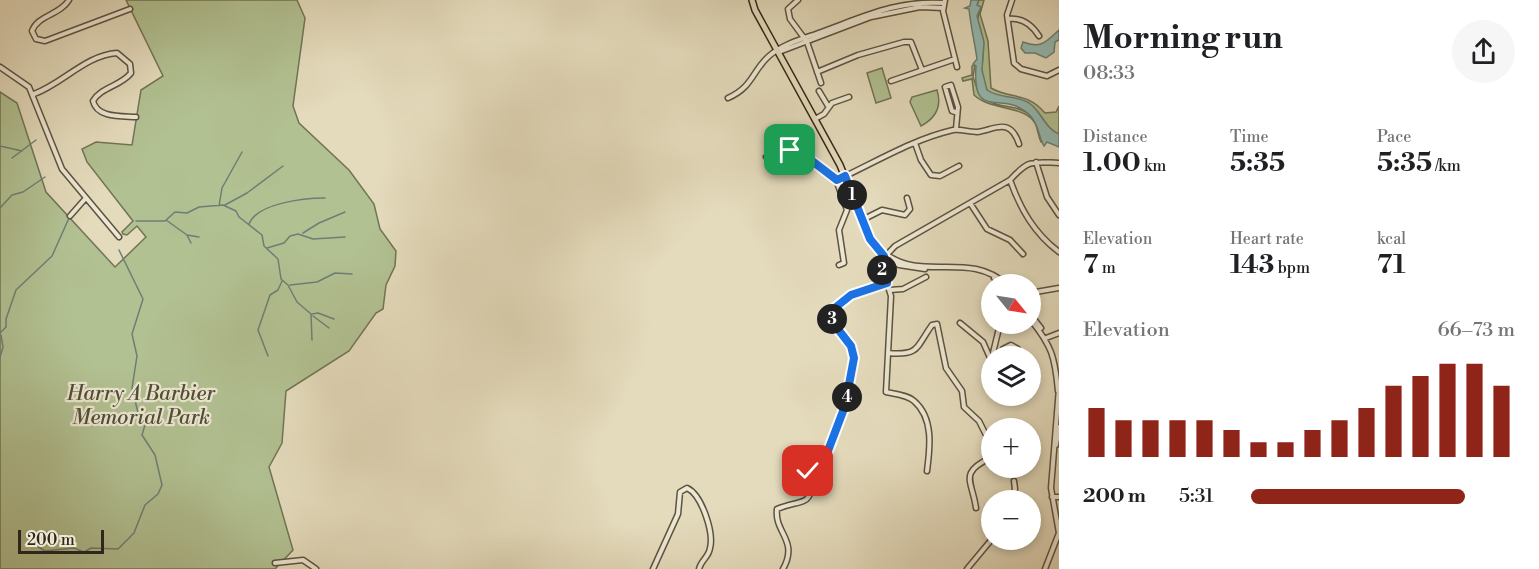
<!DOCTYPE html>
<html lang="en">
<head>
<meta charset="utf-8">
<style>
  body { margin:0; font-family:"Libre Bodoni",serif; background:#f6f6f6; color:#202124; height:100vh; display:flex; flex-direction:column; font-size:22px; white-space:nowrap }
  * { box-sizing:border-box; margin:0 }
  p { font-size:20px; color:#757577 }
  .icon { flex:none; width:33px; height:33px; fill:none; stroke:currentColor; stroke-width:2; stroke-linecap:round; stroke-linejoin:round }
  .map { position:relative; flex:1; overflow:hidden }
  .drawer { display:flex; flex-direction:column; background:#fff; width:480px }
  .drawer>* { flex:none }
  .needle { width:39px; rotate:120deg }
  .controls { position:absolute; left:981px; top:274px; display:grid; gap:12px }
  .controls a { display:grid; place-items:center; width:60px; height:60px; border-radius:50%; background:#fff; box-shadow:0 3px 9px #0003; font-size:30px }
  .scale { position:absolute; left:18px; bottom:15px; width:86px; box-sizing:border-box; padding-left:6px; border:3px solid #302619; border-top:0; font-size:16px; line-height:21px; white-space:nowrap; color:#302619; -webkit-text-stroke:4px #ede8d3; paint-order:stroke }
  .pin { position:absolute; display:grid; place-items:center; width:51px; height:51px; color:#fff; margin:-26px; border-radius:12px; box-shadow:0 3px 9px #0006 }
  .km { position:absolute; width:30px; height:30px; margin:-15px; border-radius:50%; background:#222; color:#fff; font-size:16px; line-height:30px; text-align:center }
  .round { display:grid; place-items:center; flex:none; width:63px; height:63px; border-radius:32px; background:#f6f6f6 }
  .overview { display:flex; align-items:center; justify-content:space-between; height:102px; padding:0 24px }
  h1 { font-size:33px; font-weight:800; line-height:45px }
  .metrics { display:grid; grid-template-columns:repeat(3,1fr); gap:9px; height:102px; padding:6px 24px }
  .metrics div { display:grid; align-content:center }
  .metrics b { font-size:26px; font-weight:800 }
  .metrics small { font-size:16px; font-weight:400 }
  .metrics p { font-size:16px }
  .chart { height:168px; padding:12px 24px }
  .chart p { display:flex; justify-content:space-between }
  .chart svg { width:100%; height:108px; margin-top:6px; stroke:#8f2418; stroke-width:6 }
  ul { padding:0 24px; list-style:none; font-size:20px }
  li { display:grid; grid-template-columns:96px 72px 1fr; align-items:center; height:45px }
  li i { height:15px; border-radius:8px; background:#8f2418 }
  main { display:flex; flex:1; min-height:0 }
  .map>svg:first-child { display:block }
  .green { fill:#b2c192; stroke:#717456; stroke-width:1.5 }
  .water { fill:#95bbb2; stroke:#6d7f75; stroke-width:1.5 }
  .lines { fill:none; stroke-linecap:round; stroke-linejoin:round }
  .stream { stroke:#6d7f75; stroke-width:1.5 }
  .minor-casing { stroke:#5d5342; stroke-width:7 }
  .major-casing { stroke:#302619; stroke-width:8 }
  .minor { stroke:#ede8d3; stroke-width:4 }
  .major { stroke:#e4dbbc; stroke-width:5 }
  .route-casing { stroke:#fff; stroke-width:12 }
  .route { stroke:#1a73e8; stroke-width:8 }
  .labels { text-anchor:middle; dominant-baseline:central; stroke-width:4.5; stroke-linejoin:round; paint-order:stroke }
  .park-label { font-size:21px; font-style:italic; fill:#504d37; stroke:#ede8d3 }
</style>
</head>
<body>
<main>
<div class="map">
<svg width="1059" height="569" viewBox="0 0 1059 569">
  <rect width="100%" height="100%" fill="#e4dbbc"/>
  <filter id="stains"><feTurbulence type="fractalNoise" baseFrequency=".00333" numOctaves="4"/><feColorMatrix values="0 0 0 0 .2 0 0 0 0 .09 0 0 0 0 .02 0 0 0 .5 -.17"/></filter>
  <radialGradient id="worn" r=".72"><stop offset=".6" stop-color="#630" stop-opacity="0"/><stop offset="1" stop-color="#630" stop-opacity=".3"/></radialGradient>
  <path class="green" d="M126,0H297L305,18L293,106L299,123L349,170L374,204L380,229L396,251L395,266L386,285L383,309L376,313L349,351L286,391L282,443L269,467L293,550L275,569H0V92L17,103L46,192L115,267L146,237L137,226L127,235L123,234L122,232L133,221L87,162L82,149L96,142L132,145L141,90L163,76Z
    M979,0H984L980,14L988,41L991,88C1012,100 1026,91 1045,113L1056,112L1059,106V134C1045,129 1042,112 1030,104C1018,95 996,101 987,90C975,75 988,52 982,35C979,24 975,18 981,8L977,5Z
    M975,65L973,77L979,94C1004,118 1027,91 1044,140L1041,142C1038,136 1038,129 1035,123C1024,105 991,111 974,95L972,79L963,81L962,78L972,75V66Z
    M882,68L891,98L876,103L867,73Z
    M937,90C942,106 936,118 921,126L910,102L912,97Z"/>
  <path class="water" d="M971,0H979L977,5L981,7L977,16L984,42L982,70L987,90C1000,99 1016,95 1029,103C1041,111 1045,129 1059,134V147L1047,142L1044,146C1038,136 1039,121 1025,111C999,92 972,120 976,66L973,64L977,59C975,44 971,28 969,9L965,8L970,6Z
    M1059,30V40L1055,42L1054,52L1046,58L1035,53H1025L1021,48L1023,42C1041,49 1046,42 1059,30Z"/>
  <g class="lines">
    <path class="stream" d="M0,146L22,151
      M12,158L36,140
      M225,205L247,193L283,166
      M219,206L222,188L242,152
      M0,208L12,195L23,192L45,177
      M166,220L187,235L199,237
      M136,221H165L175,212L187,213L199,207L223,205L236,211L239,217L262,235L264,246L278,259L281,279L288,285L297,302L311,314L312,340
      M249,224C257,203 305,198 325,198
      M303,233L319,223L345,212
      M187,235L191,243
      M267,248L284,243L290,236L298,234L313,239L345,237
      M290,285L317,282L335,273L352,274
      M312,314L318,313L334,319
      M313,316L329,328
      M0,333L6,327V319L16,290L52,256L69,218
      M268,356L258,330L270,295L278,290L282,281
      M0,357L3,347L1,335
      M32,543L45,551L74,548L84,552L91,548L118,549L134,533L145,505L158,494L162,485L155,455L142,435L145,425L140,421L132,388L137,356L132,334L143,299L119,250"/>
    <defs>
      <path id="minor" d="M69,0C60,15 38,15 32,31L36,39L45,41L130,9
        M798,0L788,9L790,19L807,42L821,83
        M945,0L943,11L957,67
        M1012,0L1007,15L1014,63L1021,69L1047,76L1059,70
        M1008,19C1022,17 1032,25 1039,36
        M779,52L871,17L920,7L943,8
        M0,67L29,87L62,169L119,237
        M817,72L858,55L904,42H911L922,70
        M891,81L955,59
        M819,91L828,106
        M34,94C62,84 86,55 117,53L130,64L131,73C121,86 101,87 93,101C97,118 121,116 136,117
        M728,98C753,87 752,71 769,56C784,43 806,38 824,31C865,16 898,0 944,3
        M955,112L952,111L945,87L951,85L958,107L956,129
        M815,119L824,114L832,103L849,97
        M915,143L921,160L931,175L940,176L959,166
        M766,157L784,151L799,152L814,165L835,177L847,210L839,230L844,263L839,265
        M1036,162L1047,197L1059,215
        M837,180C876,162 911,140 953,130C961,129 969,132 977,132C994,130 1010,116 1019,144
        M1010,180C1021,210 1034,233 1059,252
        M970,203L987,229L1010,240L1023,254
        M70,216L85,199
        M862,220L882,210L905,215L910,209L907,198
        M886,254C923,282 970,250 1007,285
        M884,256L899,265L925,269
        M994,278L1003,285
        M890,290L903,289L926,277
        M1030,293L1059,288
        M1030,314L1041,328
        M1030,319C1052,346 1055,357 1058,391
        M960,323L983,342L991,360
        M1046,338L1059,333
        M888,353C920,356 916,347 932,325L937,324L946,368L962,391L964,407L979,421L992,447
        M992,357L1000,324
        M996,357L1003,349L1011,345L1018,349L1020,357
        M1056,445L1059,427
        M927,471C930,448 934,418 914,401C908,395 895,394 886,392L891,296L880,262L895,246L1010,180C1029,159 1032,162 1059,163
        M1052,497H1059
        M1010,501L1015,489L1014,481
        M976,508C972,480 958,473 992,457
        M275,563L303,560L316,569
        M653,569L678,514L680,492L687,488C702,495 714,533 710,548C709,557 701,560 699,569
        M783,569C799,540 774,533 777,509C803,498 816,509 808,471L826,456L845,406L854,358L851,346L834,324L831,311L851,295L887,283
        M967,569L992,539
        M1045,569L1059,533L1051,488L1059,388"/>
      <path id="major" d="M752,0L755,10L840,165L870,239L884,256"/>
    </defs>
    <use href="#minor" class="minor-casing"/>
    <use href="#major" class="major-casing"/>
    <use href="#minor" class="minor"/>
    <use href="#major" class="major"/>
  </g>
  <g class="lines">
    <defs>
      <path id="route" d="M790,150L803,154L837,180L845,176L870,239L884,256L880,262L887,283L851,295L831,311L834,324L851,346L854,358L845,406L826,456L808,471"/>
    </defs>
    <use href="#route" class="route-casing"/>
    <use href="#route" class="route"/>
  </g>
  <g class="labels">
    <g class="park-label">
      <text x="141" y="394">Harry A Barbier<tspan x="141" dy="24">Memorial Park</tspan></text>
    </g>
  </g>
  <rect width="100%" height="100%" filter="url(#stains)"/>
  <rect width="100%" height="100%" fill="url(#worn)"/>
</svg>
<div class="controls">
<a><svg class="needle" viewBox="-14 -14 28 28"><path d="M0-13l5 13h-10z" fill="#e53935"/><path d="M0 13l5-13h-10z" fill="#757577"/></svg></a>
<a><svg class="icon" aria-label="layers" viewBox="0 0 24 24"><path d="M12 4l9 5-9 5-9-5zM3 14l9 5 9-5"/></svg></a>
<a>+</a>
<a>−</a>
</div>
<div class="scale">200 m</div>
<div class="pin" style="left:790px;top:150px;background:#1e9e55"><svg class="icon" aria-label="arrive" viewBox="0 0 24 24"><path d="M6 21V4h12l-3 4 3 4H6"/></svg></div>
<div class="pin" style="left:808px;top:471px;background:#d93025"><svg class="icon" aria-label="check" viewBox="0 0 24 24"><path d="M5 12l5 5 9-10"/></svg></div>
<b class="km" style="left:852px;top:195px">1</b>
<b class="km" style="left:882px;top:270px">2</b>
<b class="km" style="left:832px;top:319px">3</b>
<b class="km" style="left:847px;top:397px">4</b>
</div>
<section class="drawer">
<div class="overview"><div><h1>Morning run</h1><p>08:33</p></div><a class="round"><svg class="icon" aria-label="share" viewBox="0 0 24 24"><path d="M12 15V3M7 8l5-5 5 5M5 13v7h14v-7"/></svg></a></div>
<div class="metrics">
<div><p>Distance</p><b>1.00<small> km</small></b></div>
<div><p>Time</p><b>5:35</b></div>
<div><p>Pace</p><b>5:35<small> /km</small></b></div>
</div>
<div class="metrics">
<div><p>Elevation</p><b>7<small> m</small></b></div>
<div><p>Heart rate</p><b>143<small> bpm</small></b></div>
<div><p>kcal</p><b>71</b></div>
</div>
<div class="chart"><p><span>Elevation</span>66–73 m</p>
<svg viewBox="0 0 160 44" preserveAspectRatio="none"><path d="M5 44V24M15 44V29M25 44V29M35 44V29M45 44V29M55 44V33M65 44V38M75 44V38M85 44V33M95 44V29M105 44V24M115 44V15M125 44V11M135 44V6M145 44V6M155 44V15"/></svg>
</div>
<ul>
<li><b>200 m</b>5:31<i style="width:81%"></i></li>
</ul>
</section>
</main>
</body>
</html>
